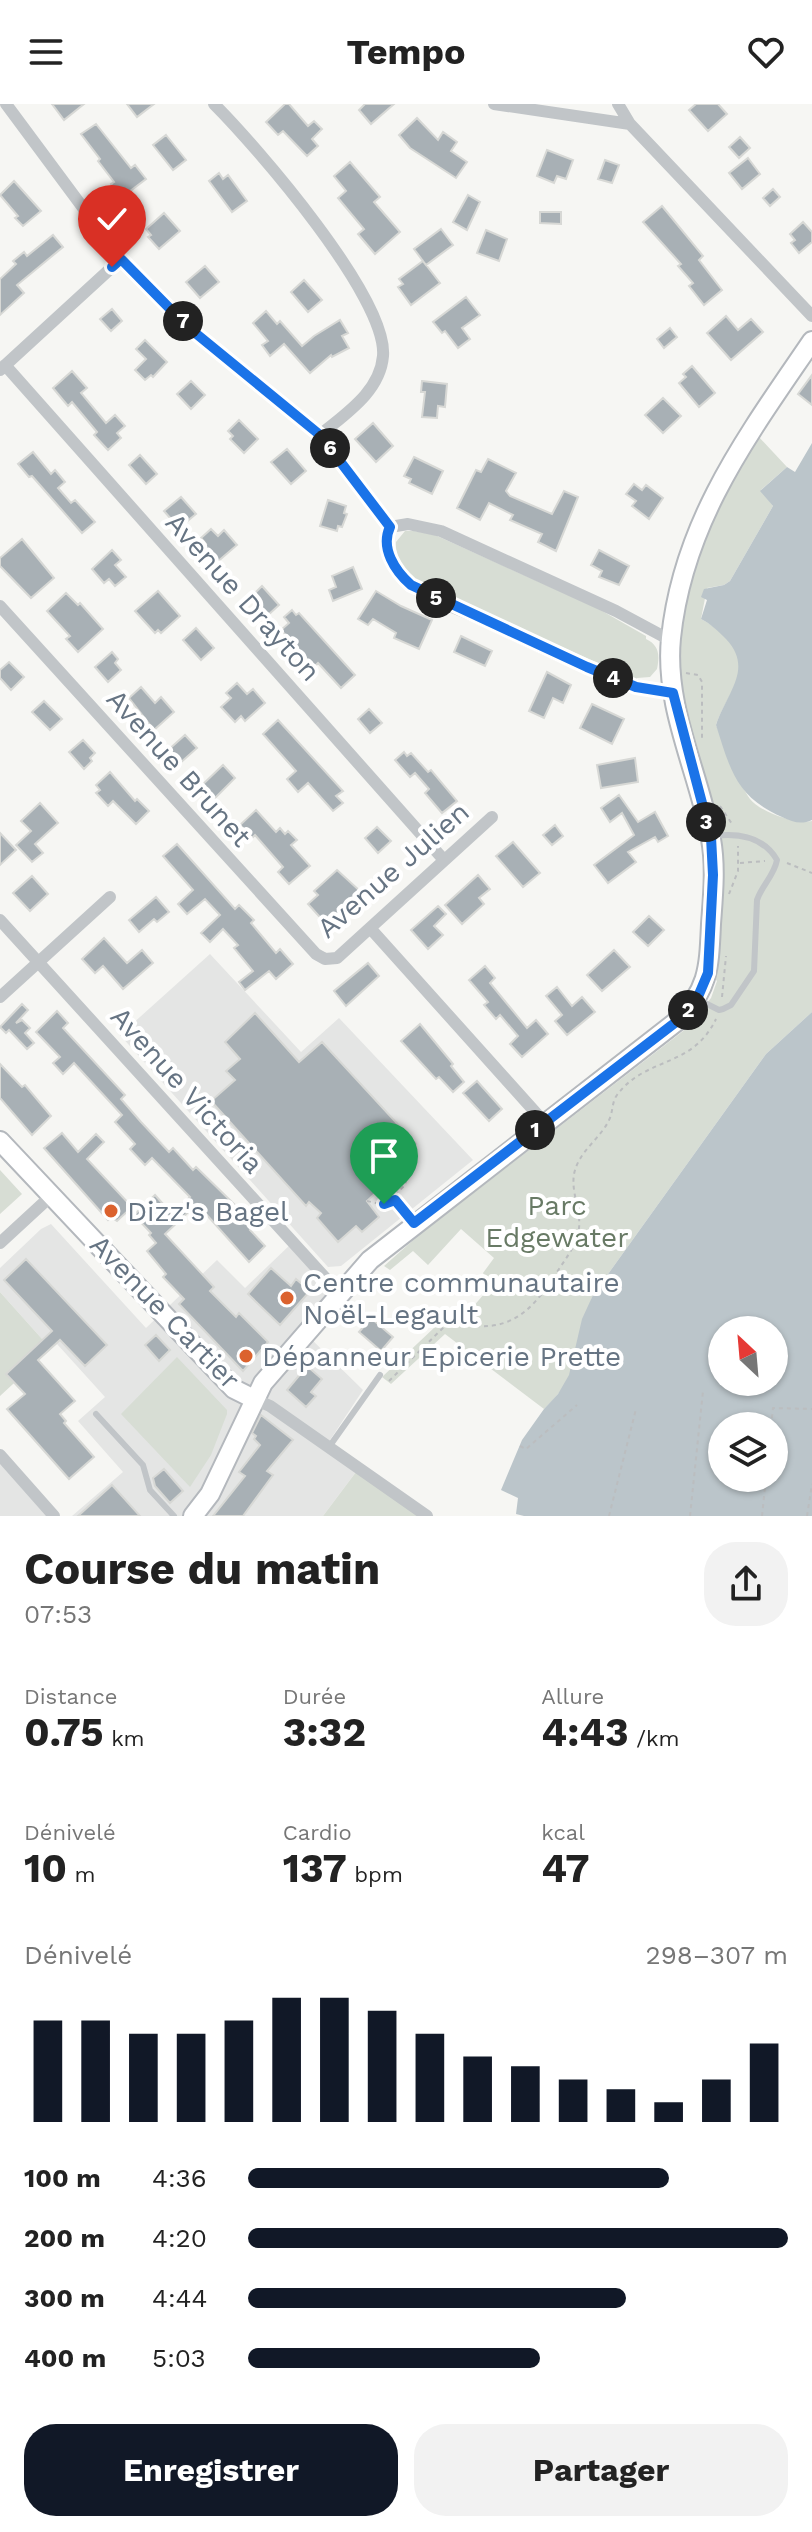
<!DOCTYPE html>
<html lang="fr">
<head>
<meta charset="utf-8">
<style>
  body { margin:0; font-family:"Work Sans",sans-serif; background:#f2f2f2; color:#222; height:100vh; display:flex; flex-direction:column; font-size:30px; white-space:nowrap }
  * { box-sizing:border-box; margin:0 }
  p { font-size:26px; color:#767676 }
  .icon { flex:none; width:44px; height:44px; fill:none; stroke:currentColor; stroke-width:2; stroke-linecap:round; stroke-linejoin:round }
  .map { position:relative; height:1412px; overflow:hidden }
  .side { display:flex; flex-direction:column; background:#fff; flex:1 }
  .side>* { flex:none }
  .needle { width:52px; rotate:334deg }
  .controls { position:absolute; left:708px; top:1212px; display:grid; gap:16px }
  .controls a { display:grid; place-items:center; width:80px; height:80px; border-radius:50%; background:#fff; box-shadow:0 2px 6px #0004; font-size:40px }
  .pin { position:absolute; display:grid; place-items:center; width:68px; height:68px; color:#fff; margin:-82px -34px; border-radius:50% 50% 50% 0; rotate:-45deg; box-shadow:0 0 8px #0007 }
  .pin .icon { rotate:45deg }
  .km { position:absolute; width:40px; height:40px; margin:-20px; border-radius:50%; background:#222; color:#fff; font-size:22px; line-height:40px; text-align:center }
  .round { display:grid; place-items:center; flex:none; width:84px; height:84px; border-radius:32px; background:#f2f2f2 }
  .overview { display:flex; align-items:center; justify-content:space-between; height:136px; padding:0 24px }
  h1 { font-size:44px; font-weight:700; line-height:60px }
  .metrics { display:grid; grid-template-columns:repeat(3,1fr); gap:12px; height:136px; padding:8px 24px }
  .metrics div { display:grid; align-content:center }
  .metrics b { font-size:40px; font-weight:700 }
  .metrics small { font-size:22px; font-weight:400 }
  .metrics p { font-size:22px }
  .chart { height:224px; padding:16px 24px }
  .chart p { display:flex; justify-content:space-between }
  .chart svg { width:100%; height:144px; margin-top:8px; stroke:#111827; stroke-width:6 }
  .cta { display:flex; gap:16px; margin-top:auto; padding:16px 24px }
  .cta a { flex:1; height:92px; border-radius:32px; background:#111827; color:#fff; font-size:32px; font-weight:700; line-height:92px; text-align:center }
  .cta a+a { background:#f2f2f2; color:#222 }
  ul { padding:0 24px; list-style:none; font-size:26px }
  li { display:grid; grid-template-columns:128px 96px 1fr; align-items:center; height:60px }
  li i { height:20px; border-radius:10px; background:#111827 }
  header { display:flex; justify-content:space-between; align-items:center; height:104px; padding:0 24px; background:#fff; font-size:36px; font-weight:700 }
  .map>svg:first-child { display:block }
  .built { fill:#e4e5e4 }
  .green { fill:#d7ddd4 }
  .water { fill:#bbc5ca; fill-rule:evenodd }
  .building { fill:#a8b0b5; stroke:#d7d8d5; stroke-width:2 }
  .lines { fill:none; stroke-linecap:round; stroke-linejoin:round }
  .secondary-casing { stroke:#b4b8bd; stroke-width:22 }
  .path { stroke:#bbbdbf; stroke-width:2; stroke-dasharray:4 4; stroke-linecap:butt }
  .lane { stroke:#c1c5c8; stroke-width:6 }
  .street { stroke:#c1c5c8; stroke-width:12 }
  .secondary { stroke:#fff; stroke-width:18 }
  .route-casing { stroke:#fff; stroke-width:16 }
  .route { stroke:#1a73e8; stroke-width:10 }
  .poi-dot { fill:#db622e; stroke:#fff; stroke-width:3 }
  .labels { text-anchor:middle; dominant-baseline:central; stroke-width:8; stroke-linejoin:round; paint-order:stroke }
  .street-label { font-size:28px; fill:#667483; stroke:#fff }
  .park-label { font-size:28px; fill:#687a65; stroke:#fff }
  .poi-label { font-size:28px; fill:#667483; stroke:#fff; text-anchor:start }
</style>
</head>
<body>
<header><svg class="icon" aria-label="menu" viewBox="0 0 24 24"><path d="M4 6h16M4 12h16M4 18h16"/></svg>Tempo<svg class="icon" aria-label="heart" viewBox="0 0 24 24"><path d="M12 20l-8-8c-3-5 5-10 8-4 3-6 11-1 8 4z"/></svg></header>
<div class="map">
<svg width="812" height="1412" viewBox="0 0 812 1412">
  <rect width="100%" height="100%" fill="#f6f6f3"/>
  <path class="built" d="M210,850L301,948L339,914L473,1056L341,1162L328,1163L120,931Z
    M51,1120L146,1224L217,1156L245,1184L293,1138L339,1189L303,1227L363,1286L328,1339L359,1364L323,1412H72L123,1368L78,1317L105,1293L57,1240L51,1245L0,1188V1164L41,1125Z
    M0,1351L54,1412H0Z"/>
  <path class="green" d="M758,332L787,363L761,386L773,402L730,477L724,481L707,484L701,515C719,524 745,547 740,569C736,583 721,605 716,621C724,640 739,680 750,695C760,708 797,721 812,717V908L766,950L593,1191C582,1217 579,1244 570,1270C565,1284 554,1295 544,1305L445,1230L391,1280L382,1273L454,1205L465,1212L491,1182L483,1169L494,1154L461,1125L428,1161L413,1147L390,1166L384,1162L419,1131L687,924L711,894L717,877L715,875L722,781L685,620L678,555L680,518L689,475L709,414Z
    M405,427H414L435,431L597,504L646,532V535C659,541 660,551 657,565L650,573L637,574L636,576L420,480C406,469 395,457 396,438Z
    M0,1066L22,1090L0,1110Z
    M0,1188L51,1245L0,1292Z
    M177,1253L227,1306V1310L211,1351L190,1383L121,1310Z
    M359,1364L427,1412H323Z"/>
  <path class="water" d="M812,339V716C801,721 793,718 782,713C736,693 730,665 716,621C727,588 754,565 726,535C718,527 711,520 701,515L707,496L701,493L704,485L724,481L730,477L773,402L760,387L787,363L795,368Z
    M812,908V1412H524L516,1410L518,1394L501,1386L522,1336L544,1305L558,1290L569,1271L582,1215L593,1191L766,950ZM722,1226H774V1278H722ZM722,1322H774V1374H722Z"/>
  <path class="building" d="M52,0H84L64,16Z
    M127,0H154L137,13Z
    M285,0H289L308,22L314,17L322,25L312,35L318,42L307,52L283,27L278,31L266,18Z
    M365,0H394L371,20L359,6Z
    M696,0H718L727,10L708,27L689,6Z
    M417,14L438,36L443,28L457,38L451,47L467,58L456,74L410,44L399,31Z
    M96,20L131,64L135,61L146,75L121,94L111,80L114,78L98,57L100,55L81,30Z
    M166,31L186,56L173,66L153,41Z
    M740,33L750,44L739,54L729,43Z
    M547,46L573,56L566,75L557,72L554,79L537,72Z
    M748,54L760,70L742,85L729,69Z
    M605,56L619,61L612,79L598,75Z
    M350,58L380,93L374,98L400,128L375,150L358,130L364,125L338,94L346,87L334,72Z
    M219,69L223,75L228,71L247,97L232,108L209,77Z
    M14,77L41,107L23,122L15,114L18,112L0,91Z
    M773,85L780,93L770,102L763,94Z
    M468,91L480,98L467,126L453,118Z
    M662,102L703,152L699,156L722,186L704,201L689,182L693,179L678,162L681,160L643,118Z
    M540,108H561V120L540,119Z
    M164,109L180,127L159,145L148,133L151,131L146,125Z
    M803,118L812,128V138L799,149L791,139L795,136L790,130Z
    M441,125L453,141L426,161L414,145Z
    M486,126L507,135L499,157L477,149Z
    M53,131L63,143L17,181L24,189L0,211V175L16,160L13,157L24,148L27,152Z
    M423,157L440,179L411,201L398,183L403,180L399,175Z
    M205,162L219,178L200,194L186,178Z
    M304,176L322,196L308,208L291,188Z
    M466,193L480,211L462,224L470,235L458,244L445,227L442,229L433,218Z
    M112,205L122,217L111,227L100,215Z
    M266,207L277,220L280,217L302,242L314,232L340,216L348,229L342,232L349,244L332,253L331,251L310,269L284,240L270,252L262,241L268,237L253,219Z
    M726,212L738,226L751,215L763,228L731,256L707,229Z
    M670,224L677,233L664,244L657,235Z
    M145,236L167,258L153,273L151,271L145,276L135,266L146,255L136,245Z
    M692,262L715,289L699,303L679,279L686,273L683,270Z
    M72,267L87,284L81,289L106,319L115,311L125,322L117,329L121,334L108,346L94,331L97,328L72,298L68,302L53,284Z
    M812,271V301L798,290Z
    M191,277L205,291L191,305L177,290Z
    M422,277L447,280L445,303L438,302L437,314L422,313L425,288H421Z
    M663,294L681,312L663,329L645,311Z
    M239,316L258,335L244,349L230,335L233,332L228,327Z
    M373,319L393,342L376,358L355,335Z
    M287,345L306,367L291,380L271,358Z
    M33,348L51,370L55,366L65,378L58,384L71,399L75,396L95,418L82,429L32,372L29,373L18,360Z
    M140,351L157,370L146,380L129,361Z
    M414,353L443,367L432,390L409,379L411,375L404,372Z
    M488,355L516,369L506,387L510,392L552,410L564,387L578,393L556,447L538,438L542,430L510,416L513,411L489,399L480,416L457,404L476,366L481,368Z
    M634,380L642,386L646,381L663,394L649,415L632,402L636,397L626,390Z
    M181,393L196,410L179,424L164,407Z
    M328,396L346,402L344,409L347,410L342,423L338,422L337,427L320,422Z
    M211,425L218,432L224,426L237,441L216,459L202,443L206,440L201,434Z
    M22,435L54,474L31,494L0,462V454Z
    M112,446L121,456L115,461L126,473L115,482L109,475L104,479L92,465Z
    M599,446L629,462L619,481L599,473L602,467L591,461Z
    M353,463L362,485L333,497L329,486L336,483L332,472Z
    M262,482L279,501L267,512L250,494Z
    M158,487L180,512L161,529L158,526L155,529L135,507Z
    M376,487L401,502L432,516L419,545L394,534L396,529L373,515L368,521L358,515Z
    M66,489L78,501L80,499L103,525L78,548L66,535L70,532L47,507Z
    M292,506L296,511L299,509L355,571L341,584L318,559L314,563L281,526L289,519L284,513Z
    M196,524L214,544L201,556L183,536Z
    M461,532L492,547L485,562L454,548Z
    M112,548L118,555L115,559L121,566L108,578L95,563Z
    M9,558L24,573L11,586L0,574V566Z
    M547,568L571,581L563,599L553,594L544,614L529,607Z
    M237,579L247,590L253,585L265,599L245,617L241,612L235,618L221,603L231,594L226,589Z
    M141,583L155,599L161,593L174,608L154,626L129,594Z
    M44,597L62,615L50,626L32,608Z
    M592,600L624,615L612,640L580,624Z
    M369,605L382,619L370,629L358,615Z
    M278,616L343,687L336,692L343,699L333,707L308,679L298,688L287,675L296,667L263,630Z
    M185,631L197,644L179,660L167,647Z
    M83,636L95,649L90,654L92,657L84,665L69,648Z
    M404,648L407,652L411,649L428,668L431,666L457,697L442,709L425,689L429,685L415,669L410,673L395,656Z
    M635,654L638,678L601,684L597,661Z
    M223,661L235,674L213,696L200,683Z
    M110,668L135,697L137,695L149,707L136,720L113,697L108,702L96,689L100,686L96,681Z
    M619,691L638,718L655,708L668,732L658,738L655,733L628,748L636,758L608,779L594,761L634,731L622,709L610,718L601,704Z
    M40,699L58,719L35,740L43,749L32,758L16,741L31,727L21,717Z
    M256,706L276,728L280,724L285,730L288,727L297,736L291,741L310,762L289,780L278,768L283,763L255,731L252,734L240,721Z
    M555,721L563,732L552,741L543,731Z
    M377,723L391,737L378,749L365,734Z
    M0,729L16,746L0,761Z
    M513,738L540,769L523,783L496,752Z
    M177,740L235,805L239,801L254,816L251,819L276,849L280,845L293,860L276,875L269,867L245,886L239,878L253,867L234,844L238,841L223,825L210,838L201,829L220,811L205,795L187,810L178,800L193,786L163,752Z
    M337,766L361,788L327,821L308,800L318,791L314,787Z
    M478,771L490,785L479,794L484,800L462,820L445,801Z
    M32,772L48,790L30,807L13,789Z
    M156,793L169,808L157,818L154,815L139,828L129,816Z
    M438,802L446,810L434,822L443,831L428,845L411,826Z
    M649,812L664,826L648,842L633,828Z
    M104,834L127,859L142,846L153,859L123,885L103,862L95,869L82,855Z
    M614,846L630,863L602,887L587,871Z
    M368,859L379,872L346,902L334,887Z
    M485,862L495,874L490,879L527,924L536,916L548,930L522,953L510,940L518,932L500,911L496,915L484,901L488,898L469,876Z
    M557,883L572,902L582,893L595,908L567,931L555,917L562,911L546,892Z
    M22,900L28,906L16,919L22,916L30,924L25,929L34,939L27,945L9,926L6,929L0,923Z
    M57,907L68,919L63,924L125,991L121,995L141,1018L169,1048L173,1044L193,1066L196,1063L237,1103L253,1123L250,1126L265,1142L249,1158L197,1100L165,1130L214,1183L210,1187L236,1213L239,1209L268,1238L243,1267L179,1200L184,1195L163,1173L166,1170L147,1147L156,1139L149,1131L151,1129L134,1111L155,1091L172,1110L190,1093L152,1054L145,1061L130,1045L135,1040L115,1018L122,1011L74,959L63,970L53,959L60,953L36,928Z
    M255,909L299,958L322,938L416,1040L394,1062L399,1067L367,1097L379,1113L362,1128L356,1122L338,1138L317,1114L321,1109L309,1098L306,1102L211,997L235,976L226,967L240,955L225,938Z
    M420,920L453,960L451,962L464,978L453,988L439,973L436,975L401,937Z
    M0,960L22,983L25,981L51,1012L32,1031L0,994Z
    M477,977L502,1005L489,1017L463,989Z
    M62,1029L78,1048L96,1030L104,1038L87,1055L132,1103L117,1117L111,1113L108,1116L44,1044Z
    M26,1155L107,1241L85,1262L60,1236L38,1256L75,1297L60,1310L66,1317L64,1319L94,1353L69,1375L7,1305L25,1290L6,1270L52,1227L4,1176Z
    M271,1164L291,1182L296,1175L310,1187L280,1221L248,1190Z
    M371,1214L393,1233L381,1247L359,1228Z
    M156,1231L170,1246L159,1257L145,1241Z
    M307,1262L322,1275L311,1288L316,1292L306,1303L287,1286Z
    M261,1311L293,1336L267,1367L273,1371L243,1412H213L245,1372L239,1368L260,1341L254,1335L256,1332L252,1329Z
    M164,1365L183,1387L170,1399L155,1382L153,1374Z
    M112,1381L140,1412H78Z"/>
  <g class="lines">
    <defs>
      <path id="secondary" d="M0,1037L234,1285L254,1295
        M193,1412L210,1390L263,1279L370,1156L676,918C709,886 709,864 711,820C713,792 716,763 711,735C699,668 664,604 671,534C683,417 748,331 812,237"/>
    </defs>
    <use href="#secondary" class="secondary-casing"/>
    <path class="path" d="M686,569L698,571L702,578V635
      M720,702L732,720
      M740,759L765,757
      M787,759L812,769
      M729,790L738,767V742
      M722,893L726,852
      M382,1083L388,1090
      M388 1094a4 4 0 1 1 8 0a4 4 0 1 1-8 0Z
      M395,1091L405,1081L407,1072L396,1060
      M395,1096L406,1109
      M367,1097L380,1100L388,1097
      M389,1277L448,1219L454,1216C462,1217 469,1221 477,1222C517,1225 538,1198 557,1168C566,1154 577,1141 579,1124C581,1106 571,1089 574,1070C579,1046 601,1035 610,1014C613,1006 612,998 617,991C646,952 692,965 716,915
      M771,1322L773,1304L812,1305
      M520,1342L526,1345L577,1301
      M609,1412L636,1305
      M690,1412L703,1287
      M762,1412L766,1374
      M807,1412L812,1380"/>
    <path class="lane" d="M697,895L719,906L723,905L731,901L754,867L757,796C762,781 774,772 777,756C763,732 738,729 714,732
      M96,1310L143,1361L150,1386L174,1412
      M329,1343L380,1271"/>
    <path class="street" d="M6,0L121,155L188,223L320,331L390,423
      M214,0C256,42 388,194 383,252C380,288 345,310 320,331
      M494,0L630,20
      M618,0L630,20L812,212
      M5,261L444,756
      M0,266L121,155
      M0,502L316,850L325,855L337,854L492,713
      M670,536L616,507L441,427L408,420L390,423C381,441 392,465 407,478C425,495 455,503 478,514C541,542 604,579 673,589
      M0,816L339,1189
      M370,824L545,1019
      M0,893L110,793
      M0,1139L51,1092
      M254,1295L270,1302L427,1412
      M0,1351L54,1412"/>
    <use href="#secondary" class="secondary"/>
  </g>
  <g class="lines">
    <defs>
      <path id="route" d="M112,163L121,155L188,223L320,331L390,423C380,444 395,467 411,481L587,563L636,583L673,589L711,733L713,771L708,869L697,895L676,918L414,1119L395,1096L384,1100"/>
    </defs>
    <use href="#route" class="route-casing"/>
    <use href="#route" class="route"/>
  </g>
  <g class="poi-dot">
    <circle cx="111" cy="1107" r="8"/>
    <circle cx="287" cy="1194" r="8"/>
    <circle cx="246" cy="1252" r="8"/>
  </g>
  <g class="labels">
    <g class="street-label">
      <text transform="translate(243 493) rotate(48)">Avenue Drayton</text>
      <text transform="translate(179 664) rotate(48)">Avenue Brunet</text>
      <text transform="translate(393 766) rotate(-41)">Avenue Julien</text>
      <text transform="translate(187 986) rotate(48)">Avenue Victoria</text>
      <text transform="translate(165 1208) rotate(46)">Avenue Cartier</text>
    </g>
    <g class="park-label">
      <text x="557" y="1101">Parc<tspan x="557" dy="32">Edgewater</tspan></text>
    </g>
    <g class="poi-label">
      <text x="127" y="1107">Dizz's Bagel</text>
      <text x="303" y="1178">Centre communautaire<tspan x="303" dy="32">Noël-Legault</tspan></text>
      <text x="262" y="1252">Dépanneur Epicerie Prette</text>
    </g>
  </g>
</svg>
<div class="controls">
<a><svg class="needle" viewBox="-14 -14 28 28"><path d="M0-13l5 13h-10z" fill="#e53935"/><path d="M0 13l5-13h-10z" fill="#767676"/></svg></a>
<a><svg class="icon" aria-label="layers" viewBox="0 0 24 24"><path d="M12 4l9 5-9 5-9-5zM3 14l9 5 9-5"/></svg></a>
</div>
<div class="pin" style="left:384px;top:1100px;background:#1e9e55"><svg class="icon" aria-label="arrive" viewBox="0 0 24 24"><path d="M6 21V4h12l-3 4 3 4H6"/></svg></div>
<div class="pin" style="left:112px;top:163px;background:#d93025"><svg class="icon" aria-label="check" viewBox="0 0 24 24"><path d="M5 12l5 5 9-10"/></svg></div>
<b class="km" style="left:535px;top:1026px">1</b>
<b class="km" style="left:688px;top:906px">2</b>
<b class="km" style="left:706px;top:718px">3</b>
<b class="km" style="left:613px;top:574px">4</b>
<b class="km" style="left:436px;top:494px">5</b>
<b class="km" style="left:330px;top:344px">6</b>
<b class="km" style="left:183px;top:217px">7</b>
</div>
<section class="side">
<div class="overview"><div><h1>Course du matin</h1><p>07:53</p></div><a class="round"><svg class="icon" aria-label="share" viewBox="0 0 24 24"><path d="M12 15V3M7 8l5-5 5 5M5 13v7h14v-7"/></svg></a></div>
<div class="metrics">
<div><p>Distance</p><b>0.75<small> km</small></b></div>
<div><p>Durée</p><b>3:32</b></div>
<div><p>Allure</p><b>4:43<small> /km</small></b></div>
</div>
<div class="metrics">
<div><p>Dénivelé</p><b>10<small> m</small></b></div>
<div><p>Cardio</p><b>137<small> bpm</small></b></div>
<div><p>kcal</p><b>47</b></div>
</div>
<div class="chart"><p><span>Dénivelé</span>298–307 m</p>
<svg viewBox="0 0 160 44" preserveAspectRatio="none"><path d="M5 44V13M15 44V13M25 44V17M35 44V17M45 44V13M55 44V6M65 44V6M75 44V10M85 44V17M95 44V24M105 44V27M115 44V31M125 44V34M135 44V38M145 44V31M155 44V20"/></svg>
</div>
<ul>
<li><b>100 m</b>4:36<i style="width:78%"></i></li>
<li><b>200 m</b>4:20<i style="width:100%"></i></li>
<li><b>300 m</b>4:44<i style="width:70%"></i></li>
<li><b>400 m</b>5:03<i style="width:54%"></i></li>
</ul>
<div class="cta"><a>Enregistrer</a><a>Partager</a></div>
</section>
</body>
</html>
